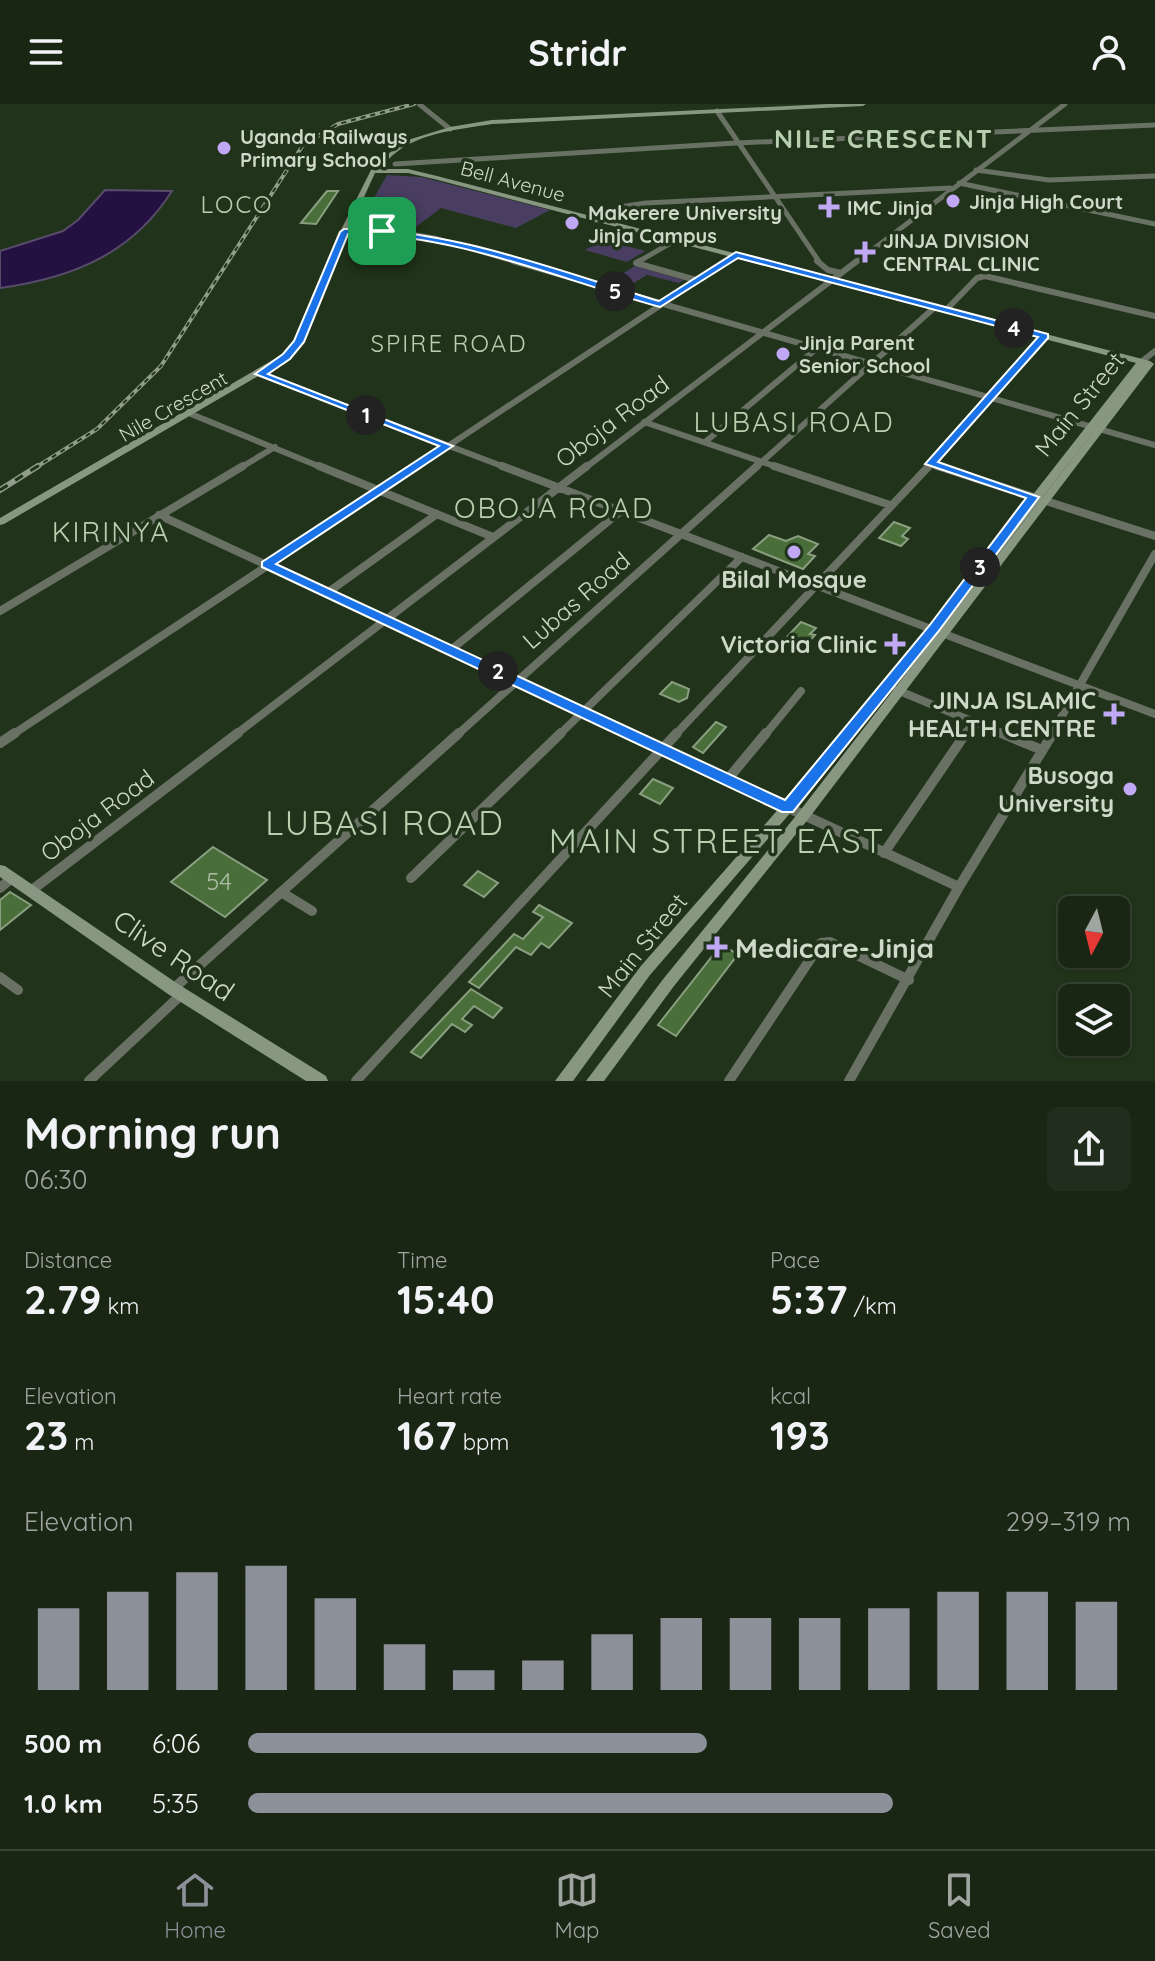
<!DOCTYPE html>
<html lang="en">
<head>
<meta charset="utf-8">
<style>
  body { margin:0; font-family:Quicksand,sans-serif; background:#222e1d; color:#f1f3f6; height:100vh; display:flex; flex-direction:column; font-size:30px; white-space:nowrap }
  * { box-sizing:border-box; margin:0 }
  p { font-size:26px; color:#9fa5a0 }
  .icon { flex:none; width:44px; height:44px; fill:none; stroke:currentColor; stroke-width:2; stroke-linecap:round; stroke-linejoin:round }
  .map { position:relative; height:977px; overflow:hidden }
  .details { display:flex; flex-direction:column; background:#192614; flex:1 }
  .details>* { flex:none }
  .needle { width:52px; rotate:187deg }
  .buttons { position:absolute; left:1058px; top:792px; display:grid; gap:16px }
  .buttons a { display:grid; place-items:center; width:72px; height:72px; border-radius:12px; background:#192614; box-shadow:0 2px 6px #0004,0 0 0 2px #374334; font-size:40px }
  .pin { position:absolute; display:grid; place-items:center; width:68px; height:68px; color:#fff; margin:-34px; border-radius:16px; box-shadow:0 4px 12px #0006 }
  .km { position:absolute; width:40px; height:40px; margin:-20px; border-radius:50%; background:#222; color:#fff; font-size:22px; line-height:40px; text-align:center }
  .round { display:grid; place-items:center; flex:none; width:84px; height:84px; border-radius:12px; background:#222e1d }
  .overview { display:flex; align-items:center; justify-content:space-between; height:136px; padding:0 24px }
  h1 { font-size:44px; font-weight:700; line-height:60px }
  .stats { display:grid; grid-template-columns:repeat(3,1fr); gap:12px; height:136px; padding:8px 24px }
  .stats div { display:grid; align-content:center }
  .stats b { font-size:40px; font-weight:700 }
  .stats small { font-size:22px; font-weight:400 }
  .stats p { font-size:22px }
  .chart { height:224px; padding:16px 24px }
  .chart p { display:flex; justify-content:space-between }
  .chart svg { width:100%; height:144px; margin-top:8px; stroke:#8c9099; stroke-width:6 }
  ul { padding:0 24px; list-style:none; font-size:26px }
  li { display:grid; grid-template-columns:128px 96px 1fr; align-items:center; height:60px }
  li i { height:20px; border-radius:10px; background:#8c9099 }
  header { display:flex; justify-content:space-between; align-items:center; height:104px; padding:0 24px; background:#192614; font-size:36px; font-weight:700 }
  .tabs { display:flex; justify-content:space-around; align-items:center; height:112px; border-top:2px solid #374334; background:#192614; font-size:22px; color:#9fa5a0 }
  .tabs a { display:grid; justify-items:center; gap:4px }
  .tabs .current { color:#8c9099 }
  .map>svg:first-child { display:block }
  .green { fill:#493e61 }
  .water { fill:#241041; stroke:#574c6a; stroke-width:2 }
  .building { fill:#4a6e3a; stroke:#899f80; stroke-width:2 }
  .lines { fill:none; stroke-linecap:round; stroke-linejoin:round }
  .street-far3 { stroke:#687164; stroke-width:5 }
  .street-far2 { stroke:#687164; stroke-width:6 }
  .street-far1 { stroke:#687164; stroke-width:8 }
  .street { stroke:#687164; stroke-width:10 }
  .secondary { fill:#889782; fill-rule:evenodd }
  .rail-far1-casing { stroke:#909d8a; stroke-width:4 }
  .rail-casing { stroke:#909d8a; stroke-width:6 }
  .rail-far1 { stroke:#21331a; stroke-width:2; stroke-dasharray:5; stroke-linecap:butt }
  .rail { stroke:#21331a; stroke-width:3; stroke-dasharray:9; stroke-linecap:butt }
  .route { fill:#1a73e8; stroke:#fff; stroke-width:2; fill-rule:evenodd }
  .poi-dot { fill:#c0a8f4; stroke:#21331a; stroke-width:3 }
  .labels { text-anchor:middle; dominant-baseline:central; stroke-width:7; stroke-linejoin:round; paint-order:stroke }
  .far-poi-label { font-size:20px; font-weight:bold; fill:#ced9c9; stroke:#21331a; text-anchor:start }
  .far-street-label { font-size:20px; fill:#ced9c9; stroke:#21331a }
  .far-quarter-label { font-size:24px; letter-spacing:2px; fill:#b9d0b0; stroke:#21331a }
  .street-label { font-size:24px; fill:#ced9c9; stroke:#21331a }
  .poi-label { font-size:24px; font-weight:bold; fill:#ced9c9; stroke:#21331a; text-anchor:end }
  .near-number-label { font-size:24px; fill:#adbea5 }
  .far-district-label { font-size:26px; font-weight:bold; letter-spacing:2px; fill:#b9d0b0; stroke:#21331a }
  .quarter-label { font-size:28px; letter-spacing:2px; fill:#b9d0b0; stroke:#21331a }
  .near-poi-label { font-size:28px; font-weight:bold; fill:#ced9c9; stroke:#21331a; text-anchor:start }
  .near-street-label { font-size:28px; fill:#ced9c9; stroke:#21331a }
  .near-quarter-label { font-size:34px; letter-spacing:2px; fill:#b9d0b0; stroke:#21331a }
</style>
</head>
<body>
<header><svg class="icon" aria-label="menu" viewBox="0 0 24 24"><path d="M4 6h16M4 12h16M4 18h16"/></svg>Stridr<svg class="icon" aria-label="person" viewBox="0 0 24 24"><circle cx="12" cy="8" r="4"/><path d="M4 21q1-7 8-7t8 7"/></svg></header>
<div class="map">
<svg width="1155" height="977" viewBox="0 0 1155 977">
  <rect width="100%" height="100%" fill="#21331a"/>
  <path class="green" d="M387,71L421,73L550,106L516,124L441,104L412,126L357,124Z
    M604,136L645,147L627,158L585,146Z
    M635,162L684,176L679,179L647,171L625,184L607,179Z"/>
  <path class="water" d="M105,86L172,87C132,150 72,174 0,184V147L63,127L78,116Z"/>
  <path class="building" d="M327,87H338L316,120L301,119Z
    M894,418L910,424L902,432L908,435L901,442L879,434Z
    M769,431L786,437L798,432L818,440L808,450L815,452L803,465L753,445Z
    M801,518L816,524L810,530L815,531L803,545L783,537Z
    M672,578L689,585L687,594L679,598L660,590Z
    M716,618L726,623L703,649L693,643Z
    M653,675L673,684L660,700L640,690Z
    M213,743L267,776L225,813L171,778Z
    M478,767L498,779L484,793L464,781Z
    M10,788L31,801L0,826V796Z
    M539,801L572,819L549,844L541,839L531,851L516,843L479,884L469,878L514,830L523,835L543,813L533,808Z
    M721,841L738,850L676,932L658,921Z
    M471,885L502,904L493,914L474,902L462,915L472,921L465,928L452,920L421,954L411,948Z"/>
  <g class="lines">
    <path class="street-far3" d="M419,0L450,25
      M717,7L820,159
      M395,60L736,39L1155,21
      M976,66L1049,76L1155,72
      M959,79L1155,120
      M596,116L619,103L646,99L950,84
      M344,128H399L434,134L520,159
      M636,159L676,136
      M724,159L736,151
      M855,159L1065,0"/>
    <path class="street-far2" d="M513,157L1155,341
      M640,157L636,159L696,176
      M817,157L828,166L841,169
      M946,206L977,174L985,172L1155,212
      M1141,258L1155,247
      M260,270L507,364
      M191,310L323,364
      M644,318L780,364
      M705,338L816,245
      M931,360L943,364
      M240,364L275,343
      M415,364L727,157
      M585,364L857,157
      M755,364L935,203
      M927,364L1045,232"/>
    <path class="street-far1" d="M319,362L493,433
      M502,362L1155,610
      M774,362L890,401
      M937,362L1155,432
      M159,411L632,631
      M327,489L437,410
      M0,507L243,362
      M452,545L621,407
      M897,586L1005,631
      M12,631L418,362
      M235,631L587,362
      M457,631L757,362
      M559,631L742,453
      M675,631L929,362
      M765,631L801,587
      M965,631L974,617
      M1051,631L1155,450"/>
    <path class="street" d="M627,629L959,783
      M1001,629L1042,646
      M0,639L15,629
      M727,676L766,629
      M884,749L966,629
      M411,774L561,629
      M0,784L12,774
      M32,786L238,629
      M281,788L312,807
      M0,873L18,886
      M173,885L459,629
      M89,977L182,890
      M356,977L677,629
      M729,977L821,839L830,838L909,876
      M849,977L959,783L1053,629"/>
    <path class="secondary" d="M828,0H866L863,2L492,20C461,25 424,28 398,47C391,52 385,59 379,65H408L437,72L1150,257L1154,260L809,714L674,882L604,977H586L664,874L799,708L1145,261L938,528L792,707L650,871L573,977H555L640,863L782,701L930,522L1136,259L434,75L408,69H375L348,128L303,238L289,254L4,420L0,421V414L283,250L295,237L340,128L371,66L395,44L411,35L450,23L492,16Z
      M0,761L5,762L178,880L326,972L328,977H306L168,890L0,773Z"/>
    <defs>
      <path id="rail-far1" d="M35,364L97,325L161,262L303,41L338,20L414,0"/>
      <path id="rail" d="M0,386L38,362"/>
    </defs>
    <use href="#rail-far1" class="rail-far1-casing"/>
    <use href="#rail" class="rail-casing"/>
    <use href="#rail-far1" class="rail-far1"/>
    <use href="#rail" class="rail"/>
  </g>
  <path class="route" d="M344,125C450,124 558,167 659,197L736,148L1048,230V234L938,358L1039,393L938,528L793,708H782L262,463V458L439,342L255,270L283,250L294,237L340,128ZM348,130C455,129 558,175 660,203L738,154L1038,233L925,360L1026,394L929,522L785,696L276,460L453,342L268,270L290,255L304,238Z"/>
  <g class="poi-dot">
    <circle cx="224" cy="44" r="8"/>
    <circle cx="953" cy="97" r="8"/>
    <path d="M825 91h8v8h8v8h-8v8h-8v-8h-8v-8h8z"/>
    <circle cx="572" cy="119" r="8"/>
    <path d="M861 136h8v8h8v8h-8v8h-8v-8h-8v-8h8z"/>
    <circle cx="783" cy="250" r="8"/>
    <circle cx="794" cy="448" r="8"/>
    <path d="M891 528h8v8h8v8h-8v8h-8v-8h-8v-8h8z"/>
    <path d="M1110 598h8v8h8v8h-8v8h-8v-8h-8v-8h8z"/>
    <circle cx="1130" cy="685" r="8"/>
    <path d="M713 831h8v8h8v8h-8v8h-8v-8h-8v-8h8z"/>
  </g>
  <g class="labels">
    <g class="far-poi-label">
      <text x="240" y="32">Uganda Railways<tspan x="240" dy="23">Primary School</tspan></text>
      <text x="969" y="97">Jinja High Court</text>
      <text x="847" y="103">IMC Jinja</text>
      <text x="588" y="108">Makerere University<tspan x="588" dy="23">Jinja Campus</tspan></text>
      <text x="883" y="136">JINJA DIVISION<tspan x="883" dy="23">CENTRAL CLINIC</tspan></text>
      <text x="799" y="238">Jinja Parent<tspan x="799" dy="23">Senior School</tspan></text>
    </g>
    <g class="far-street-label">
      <text transform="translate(513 77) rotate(15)">Bell Avenue</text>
      <text transform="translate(173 302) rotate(-30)">Nile Crescent</text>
    </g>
    <g class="far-quarter-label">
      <text x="237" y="100">LOCO</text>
      <text x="449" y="239">SPIRE ROAD</text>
    </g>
    <g class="street-label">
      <text transform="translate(1079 300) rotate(-51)">Main Street</text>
      <text transform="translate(612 317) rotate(-37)">Oboja Road</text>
      <text transform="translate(576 496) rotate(-41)">Lubas Road</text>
      <text transform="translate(97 711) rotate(-37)">Oboja Road</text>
      <text transform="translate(642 841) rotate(-51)">Main Street</text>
    </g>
    <g class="poi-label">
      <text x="794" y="475" text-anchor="middle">Bilal Mosque</text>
      <text x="877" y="540">Victoria Clinic</text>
      <text x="1096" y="596">JINJA ISLAMIC<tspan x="1096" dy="28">HEALTH CENTRE</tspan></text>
      <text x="1114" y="671">Busoga<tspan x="1114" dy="28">University</tspan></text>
    </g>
    <g class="near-number-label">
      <text x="219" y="777">54</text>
    </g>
    <g class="far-district-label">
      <text x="884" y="34">NILE CRESCENT</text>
    </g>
    <g class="quarter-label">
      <text x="794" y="317">LUBASI ROAD</text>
      <text x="554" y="403">OBOJA ROAD</text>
      <text x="111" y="427">KIRINYA</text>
    </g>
    <g class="near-poi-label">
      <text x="735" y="843">Medicare-Jinja</text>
    </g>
    <g class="near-street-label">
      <text transform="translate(174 851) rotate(34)">Clive Road</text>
    </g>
    <g class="near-quarter-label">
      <text x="385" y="718">LUBASI ROAD</text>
      <text x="717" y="736">MAIN STREET EAST</text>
    </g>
  </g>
</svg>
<div class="buttons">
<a><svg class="needle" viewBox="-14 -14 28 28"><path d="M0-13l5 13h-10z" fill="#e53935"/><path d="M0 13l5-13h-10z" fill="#9fa5a0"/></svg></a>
<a><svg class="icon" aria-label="layers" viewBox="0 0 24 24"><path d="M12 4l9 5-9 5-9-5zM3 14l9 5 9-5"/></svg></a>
</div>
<div class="pin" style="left:382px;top:127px;background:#1e9e55"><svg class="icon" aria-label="arrive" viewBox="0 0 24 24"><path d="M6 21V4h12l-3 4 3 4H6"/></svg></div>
<b class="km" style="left:366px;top:311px">1</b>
<b class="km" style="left:498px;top:567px">2</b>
<b class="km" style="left:980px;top:463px">3</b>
<b class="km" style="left:1014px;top:224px">4</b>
<b class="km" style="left:615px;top:187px">5</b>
</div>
<section class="details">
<div class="overview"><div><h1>Morning run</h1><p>06:30</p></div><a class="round"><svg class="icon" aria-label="share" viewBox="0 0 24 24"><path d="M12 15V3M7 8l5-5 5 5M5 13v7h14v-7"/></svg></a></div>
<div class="stats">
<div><p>Distance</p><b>2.79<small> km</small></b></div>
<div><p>Time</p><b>15:40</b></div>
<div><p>Pace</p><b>5:37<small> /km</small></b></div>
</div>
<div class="stats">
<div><p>Elevation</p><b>23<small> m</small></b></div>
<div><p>Heart rate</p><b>167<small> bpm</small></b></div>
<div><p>kcal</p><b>193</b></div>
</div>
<div class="chart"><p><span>Elevation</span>299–319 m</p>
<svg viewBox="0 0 160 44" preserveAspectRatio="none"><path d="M5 44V19M15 44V14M25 44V8M35 44V6M45 44V16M55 44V30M65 44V38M75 44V35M85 44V27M95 44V22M105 44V22M115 44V22M125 44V19M135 44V14M145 44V14M155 44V17"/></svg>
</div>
<ul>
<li><b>500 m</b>6:06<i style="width:52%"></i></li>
<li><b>1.0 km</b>5:35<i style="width:73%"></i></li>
</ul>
</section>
<nav class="tabs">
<a class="current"><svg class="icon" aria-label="home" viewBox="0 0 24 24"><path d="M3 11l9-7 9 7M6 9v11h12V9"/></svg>Home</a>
<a><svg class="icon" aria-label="map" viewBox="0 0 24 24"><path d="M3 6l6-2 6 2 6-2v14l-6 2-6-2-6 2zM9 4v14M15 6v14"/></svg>Map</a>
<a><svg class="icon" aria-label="saved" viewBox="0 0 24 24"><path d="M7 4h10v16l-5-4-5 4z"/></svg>Saved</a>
</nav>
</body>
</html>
